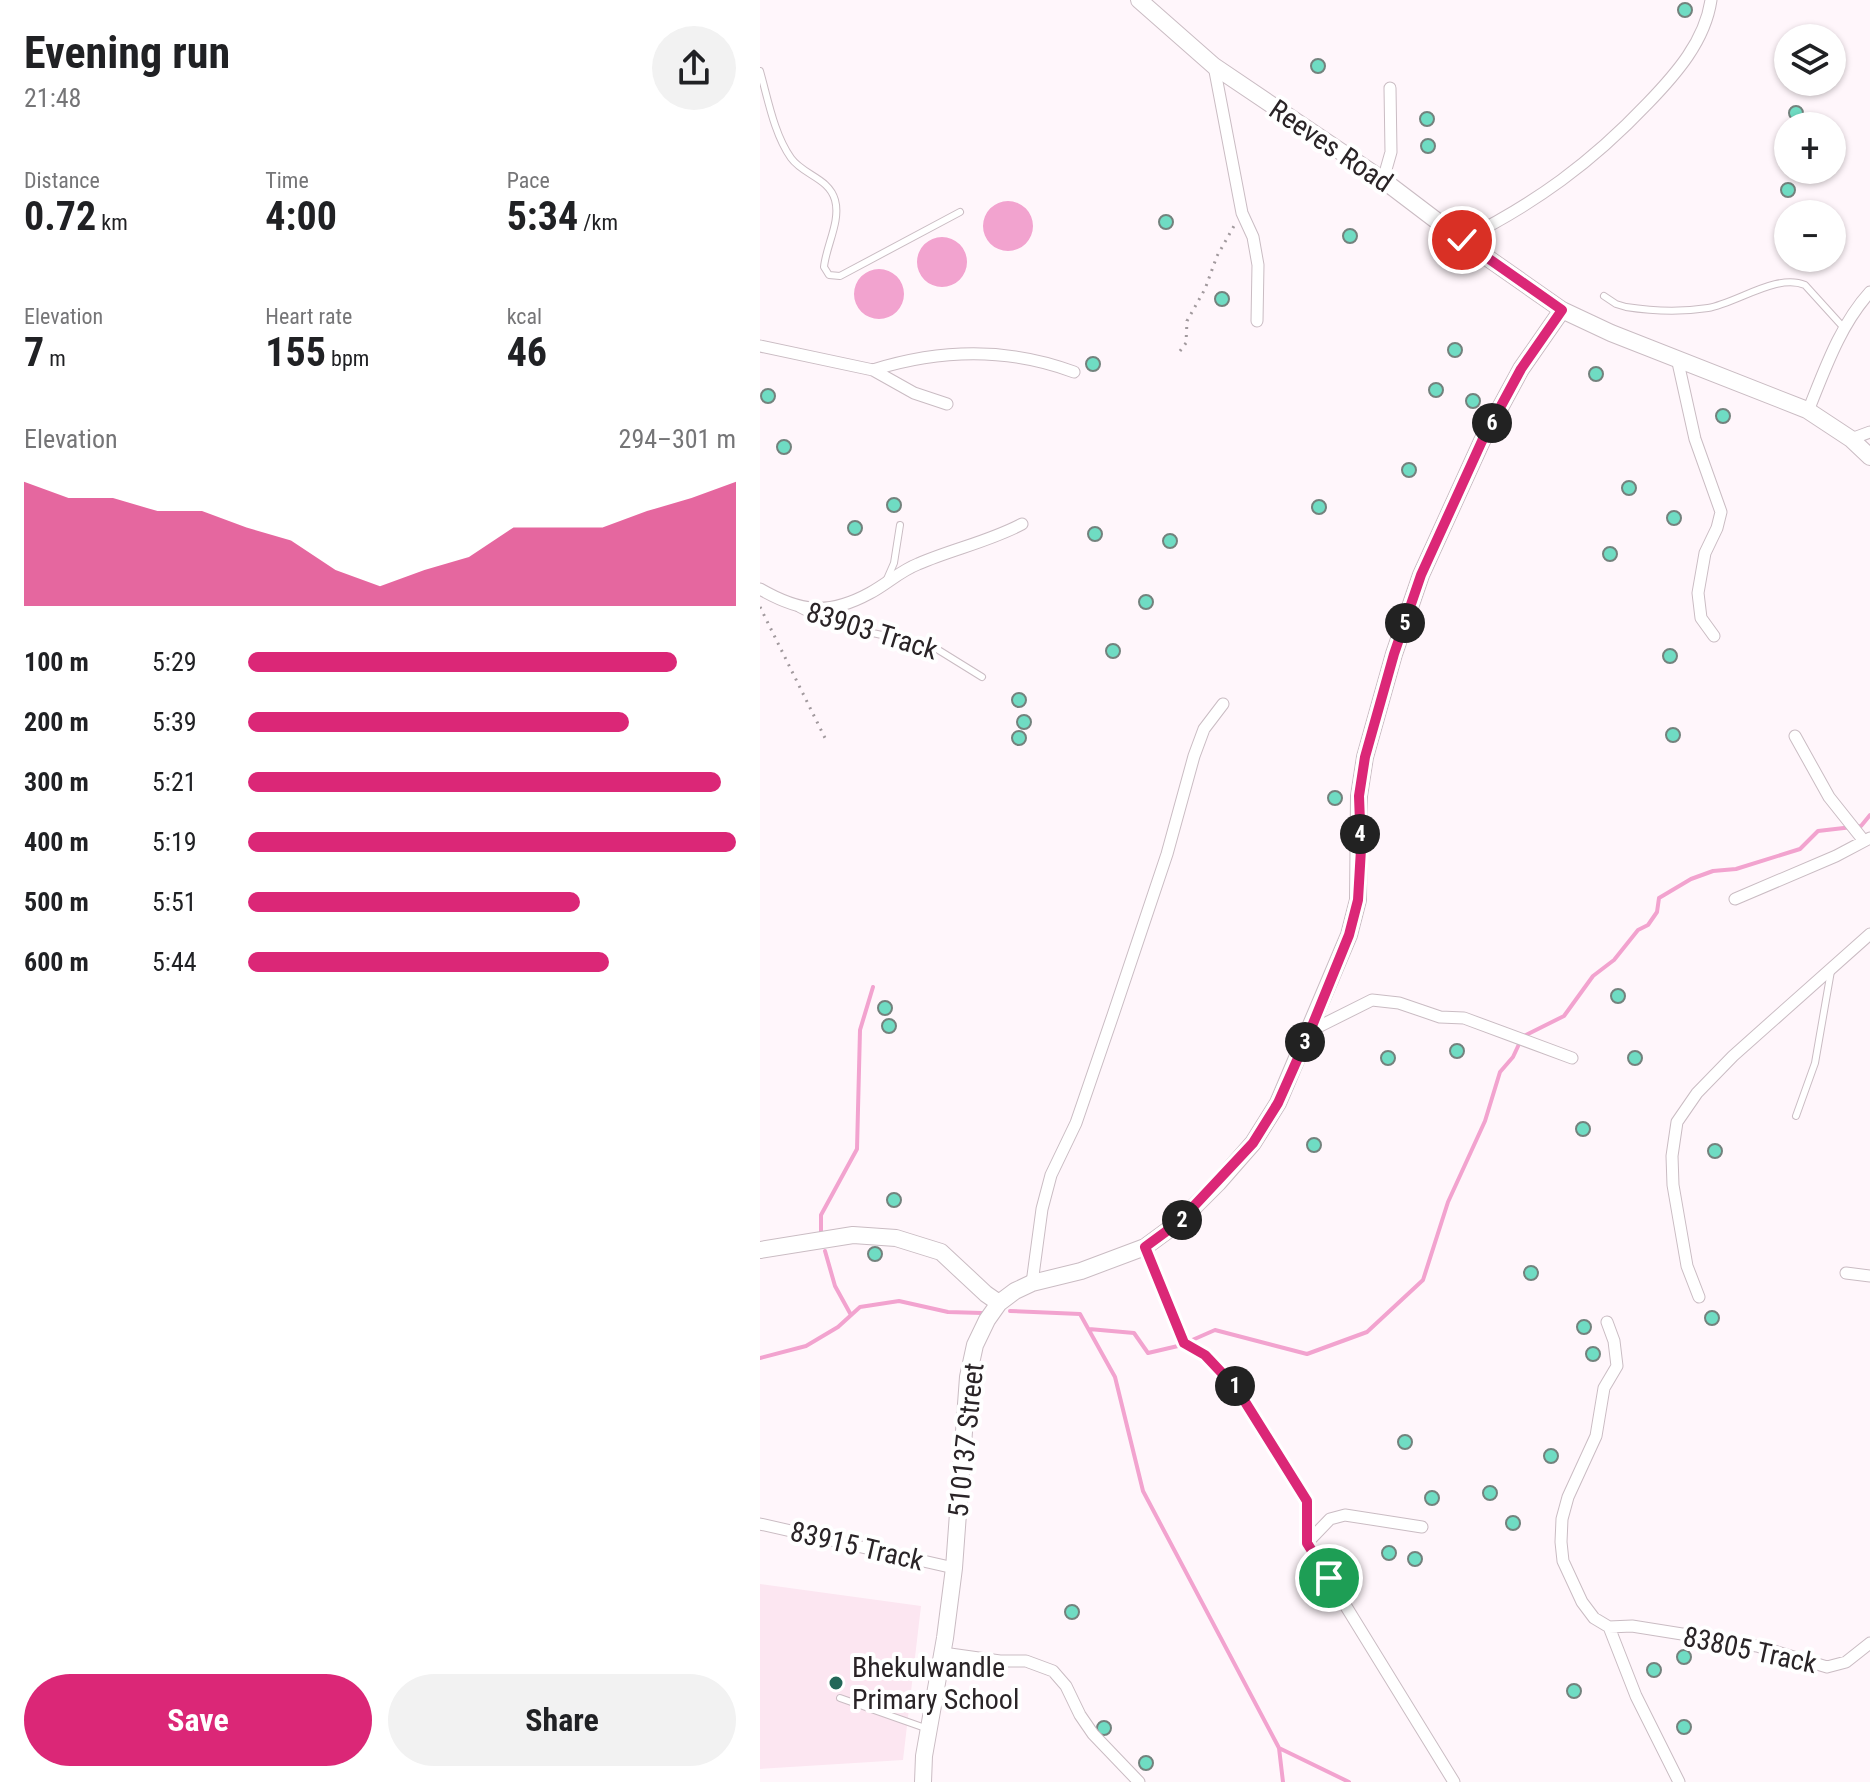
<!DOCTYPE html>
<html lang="en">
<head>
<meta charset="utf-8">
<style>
  body { margin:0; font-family:"Roboto Condensed",sans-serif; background:#f2f2f2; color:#202124; height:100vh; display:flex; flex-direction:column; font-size:30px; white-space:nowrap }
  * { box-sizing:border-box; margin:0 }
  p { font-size:26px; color:#757577 }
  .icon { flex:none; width:44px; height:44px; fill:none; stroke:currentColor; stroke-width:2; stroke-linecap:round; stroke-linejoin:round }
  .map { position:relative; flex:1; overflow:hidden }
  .panel { display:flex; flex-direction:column; background:#fff; width:760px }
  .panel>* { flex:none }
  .controls { position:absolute; left:1014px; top:24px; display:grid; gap:16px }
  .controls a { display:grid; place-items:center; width:72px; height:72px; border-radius:50%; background:#fff; box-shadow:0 2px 6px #0004; font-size:40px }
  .pin { position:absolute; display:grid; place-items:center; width:68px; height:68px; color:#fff; margin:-34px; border:4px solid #fff; border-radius:50%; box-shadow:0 2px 8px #0007 }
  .km { position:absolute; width:40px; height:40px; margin:-20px; border-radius:50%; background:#222; color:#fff; font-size:22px; line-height:40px; text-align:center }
  .round { display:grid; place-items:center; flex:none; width:84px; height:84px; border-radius:42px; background:#f2f2f2 }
  .headline { display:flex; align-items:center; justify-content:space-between; height:136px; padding:0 24px }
  h1 { font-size:44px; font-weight:700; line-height:60px }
  .stats { display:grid; grid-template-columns:repeat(3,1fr); gap:12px; height:136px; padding:8px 24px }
  .stats div { display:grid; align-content:center }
  .stats b { font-size:40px; font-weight:700 }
  .stats small { font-size:22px; font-weight:400 }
  .stats p { font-size:22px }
  .chart { height:224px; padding:16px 24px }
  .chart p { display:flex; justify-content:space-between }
  .chart svg { width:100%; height:144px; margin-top:8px; fill:#db2777; opacity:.7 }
  .action { display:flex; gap:16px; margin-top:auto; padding:16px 24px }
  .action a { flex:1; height:92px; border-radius:48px; background:#db2777; color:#fff; font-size:32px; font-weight:700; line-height:92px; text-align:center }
  .action a+a { background:#f2f2f2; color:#202124 }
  ul { padding:0 24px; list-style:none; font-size:26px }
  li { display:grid; grid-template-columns:128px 96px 1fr; align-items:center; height:60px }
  li i { height:20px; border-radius:10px; background:#db2777 }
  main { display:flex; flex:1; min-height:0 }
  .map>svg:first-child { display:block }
  .built { fill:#fce6f1 }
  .water { fill:#f2a3cf }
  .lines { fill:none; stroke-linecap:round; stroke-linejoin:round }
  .stream { stroke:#f2a3cf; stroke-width:4 }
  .building { fill:#6fdcc3; stroke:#73827d; stroke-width:2 }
  .lane-casing { stroke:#cabcc3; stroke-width:8 }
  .street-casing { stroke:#cabcc3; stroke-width:13 }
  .secondary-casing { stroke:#cabcc3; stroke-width:18 }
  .path { stroke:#a1999d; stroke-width:3; stroke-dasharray:2 6; stroke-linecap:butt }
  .lane { stroke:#fff; stroke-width:6 }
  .street { stroke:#fff; stroke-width:11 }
  .secondary { stroke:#fff; stroke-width:16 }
  .route-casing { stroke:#fff; stroke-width:16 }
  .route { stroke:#db2777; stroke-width:10 }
  .poi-dot { fill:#236758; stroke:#fff; stroke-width:3 }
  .labels { text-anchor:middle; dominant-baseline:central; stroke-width:8; stroke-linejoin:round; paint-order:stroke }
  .street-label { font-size:28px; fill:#2a2427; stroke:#fff }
  .poi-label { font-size:28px; fill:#2a2427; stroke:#fff; text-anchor:start }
</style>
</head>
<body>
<main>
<section class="panel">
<div class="headline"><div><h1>Evening run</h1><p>21:48</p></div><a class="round"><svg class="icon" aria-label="share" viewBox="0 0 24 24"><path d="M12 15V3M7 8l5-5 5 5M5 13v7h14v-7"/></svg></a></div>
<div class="stats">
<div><p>Distance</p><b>0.72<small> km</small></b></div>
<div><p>Time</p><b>4:00</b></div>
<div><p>Pace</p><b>5:34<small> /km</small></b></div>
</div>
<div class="stats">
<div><p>Elevation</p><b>7<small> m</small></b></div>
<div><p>Heart rate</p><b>155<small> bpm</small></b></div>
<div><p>kcal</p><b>46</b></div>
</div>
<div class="chart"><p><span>Elevation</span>294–301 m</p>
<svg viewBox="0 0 160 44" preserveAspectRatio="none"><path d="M0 44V6L10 11L20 11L30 15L40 15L50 20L60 24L70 33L80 38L90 33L100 29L110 20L120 20L130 20L140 15L150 11L160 6V44z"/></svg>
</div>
<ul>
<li><b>100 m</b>5:29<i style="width:88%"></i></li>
<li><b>200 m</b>5:39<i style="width:78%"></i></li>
<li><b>300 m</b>5:21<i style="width:97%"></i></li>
<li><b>400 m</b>5:19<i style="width:100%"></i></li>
<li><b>500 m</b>5:51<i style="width:68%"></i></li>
<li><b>600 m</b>5:44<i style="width:74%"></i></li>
</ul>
<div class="action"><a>Save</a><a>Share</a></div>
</section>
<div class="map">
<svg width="1110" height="1782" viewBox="0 0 1110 1782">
  <rect width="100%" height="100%" fill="#fff6fb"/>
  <path class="built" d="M0,1584L161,1606L143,1760L0,1769Z"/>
  <path class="water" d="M223 226a25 25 0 1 1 50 0a25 25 0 1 1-50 0Z
    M157 262a25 25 0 1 1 50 0a25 25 0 1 1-50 0Z
    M94 294a25 25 0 1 1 50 0a25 25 0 1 1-50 0Z"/>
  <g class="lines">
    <path class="stream" d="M764,1036L804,1016L833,976L854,960L878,930L888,925L897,912L899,898L931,879L953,871L976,869L1040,849L1058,831L1101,826L1110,815
      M61,1233V1215L97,1149L100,1030L113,987
      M65,1251L75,1286L91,1315
      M250,1311L320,1314L355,1377L383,1491L519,1748L523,1782
      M329,1329L374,1333L388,1353L418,1346
      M430,1341L455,1330L547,1354L607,1332L663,1280L688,1202L725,1121L740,1072L753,1057L760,1042
      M0,1358L46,1346L78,1327L100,1307L139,1301L188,1312L222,1313
      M519,1748L589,1782"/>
  </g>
  <path class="building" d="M918 10a7 7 0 1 1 14 0a7 7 0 1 1-14 0Z
    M551 66a7 7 0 1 1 14 0a7 7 0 1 1-14 0Z
    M1029 113a7 7 0 1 1 14 0a7 7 0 1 1-14 0Z
    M660 119a7 7 0 1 1 14 0a7 7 0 1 1-14 0Z
    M661 146a7 7 0 1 1 14 0a7 7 0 1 1-14 0Z
    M1021 190a7 7 0 1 1 14 0a7 7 0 1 1-14 0Z
    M399 222a7 7 0 1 1 14 0a7 7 0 1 1-14 0Z
    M583 236a7 7 0 1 1 14 0a7 7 0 1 1-14 0Z
    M455 299a7 7 0 1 1 14 0a7 7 0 1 1-14 0Z
    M688 350a7 7 0 1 1 14 0a7 7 0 1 1-14 0Z
    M326 364a7 7 0 1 1 14 0a7 7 0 1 1-14 0Z
    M829 374a7 7 0 1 1 14 0a7 7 0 1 1-14 0Z
    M669 390a7 7 0 1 1 14 0a7 7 0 1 1-14 0Z
    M1 396a7 7 0 1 1 14 0a7 7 0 1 1-14 0Z
    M706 401a7 7 0 1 1 14 0a7 7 0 1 1-14 0Z
    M956 416a7 7 0 1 1 14 0a7 7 0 1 1-14 0Z
    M17 447a7 7 0 1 1 14 0a7 7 0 1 1-14 0Z
    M642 470a7 7 0 1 1 14 0a7 7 0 1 1-14 0Z
    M862 488a7 7 0 1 1 14 0a7 7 0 1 1-14 0Z
    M127 505a7 7 0 1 1 14 0a7 7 0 1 1-14 0Z
    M552 507a7 7 0 1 1 14 0a7 7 0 1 1-14 0Z
    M907 518a7 7 0 1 1 14 0a7 7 0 1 1-14 0Z
    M88 528a7 7 0 1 1 14 0a7 7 0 1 1-14 0Z
    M328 534a7 7 0 1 1 14 0a7 7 0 1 1-14 0Z
    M403 541a7 7 0 1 1 14 0a7 7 0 1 1-14 0Z
    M843 554a7 7 0 1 1 14 0a7 7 0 1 1-14 0Z
    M379 602a7 7 0 1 1 14 0a7 7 0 1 1-14 0Z
    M346 651a7 7 0 1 1 14 0a7 7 0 1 1-14 0Z
    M903 656a7 7 0 1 1 14 0a7 7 0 1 1-14 0Z
    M252 700a7 7 0 1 1 14 0a7 7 0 1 1-14 0Z
    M257 722a7 7 0 1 1 14 0a7 7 0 1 1-14 0Z
    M906 735a7 7 0 1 1 14 0a7 7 0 1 1-14 0Z
    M252 738a7 7 0 1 1 14 0a7 7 0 1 1-14 0Z
    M568 798a7 7 0 1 1 14 0a7 7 0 1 1-14 0Z
    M851 996a7 7 0 1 1 14 0a7 7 0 1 1-14 0Z
    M118 1008a7 7 0 1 1 14 0a7 7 0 1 1-14 0Z
    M122 1026a7 7 0 1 1 14 0a7 7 0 1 1-14 0Z
    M690 1051a7 7 0 1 1 14 0a7 7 0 1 1-14 0Z
    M868 1058a7 7 0 1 1 14 0a7 7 0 1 1-14 0Z
    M621 1058a7 7 0 1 1 14 0a7 7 0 1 1-14 0Z
    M816 1129a7 7 0 1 1 14 0a7 7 0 1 1-14 0Z
    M547 1145a7 7 0 1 1 14 0a7 7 0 1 1-14 0Z
    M948 1151a7 7 0 1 1 14 0a7 7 0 1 1-14 0Z
    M127 1200a7 7 0 1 1 14 0a7 7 0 1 1-14 0Z
    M108 1254a7 7 0 1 1 14 0a7 7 0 1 1-14 0Z
    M764 1273a7 7 0 1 1 14 0a7 7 0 1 1-14 0Z
    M945 1318a7 7 0 1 1 14 0a7 7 0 1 1-14 0Z
    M817 1327a7 7 0 1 1 14 0a7 7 0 1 1-14 0Z
    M826 1354a7 7 0 1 1 14 0a7 7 0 1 1-14 0Z
    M638 1442a7 7 0 1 1 14 0a7 7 0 1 1-14 0Z
    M784 1456a7 7 0 1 1 14 0a7 7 0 1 1-14 0Z
    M723 1493a7 7 0 1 1 14 0a7 7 0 1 1-14 0Z
    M665 1498a7 7 0 1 1 14 0a7 7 0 1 1-14 0Z
    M746 1523a7 7 0 1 1 14 0a7 7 0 1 1-14 0Z
    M622 1553a7 7 0 1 1 14 0a7 7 0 1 1-14 0Z
    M648 1559a7 7 0 1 1 14 0a7 7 0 1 1-14 0Z
    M305 1612a7 7 0 1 1 14 0a7 7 0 1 1-14 0Z
    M917 1657a7 7 0 1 1 14 0a7 7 0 1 1-14 0Z
    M887 1670a7 7 0 1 1 14 0a7 7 0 1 1-14 0Z
    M807 1691a7 7 0 1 1 14 0a7 7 0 1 1-14 0Z
    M917 1727a7 7 0 1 1 14 0a7 7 0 1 1-14 0Z
    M337 1728a7 7 0 1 1 14 0a7 7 0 1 1-14 0Z
    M379 1763a7 7 0 1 1 14 0a7 7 0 1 1-14 0Z"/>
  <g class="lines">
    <defs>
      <path id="lane" d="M0,71C8,99 14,134 31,158C43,175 69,178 75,200C81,221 66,246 64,267L69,275L80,276L200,212
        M844,296L856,304L866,307C892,311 922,312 948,308C977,303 1017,273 1045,285L1084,328
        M127,579L134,563L140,525
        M39,609L67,623L172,646L222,677
        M1036,1116L1055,1063L1071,971
        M80,1698L168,1729"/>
      <path id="street" d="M454,66L482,213L493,237L498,265L497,321
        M623,180L631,152L630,88
        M702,240C776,203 831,163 888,103C916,74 945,41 951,0
        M0,346L113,370L154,393L187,404
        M917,358L935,439L961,512L957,528L945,553L938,593L941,618L954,636
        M113,370C180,349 247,347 314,372
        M1048,411C1065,369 1080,325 1110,292
        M1091,439L1110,432
        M0,589C40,612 68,616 110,593C127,584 140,571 158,564C192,549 228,542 262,524
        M1035,736L1069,797L1104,841
        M975,899L1076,856L1110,838
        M550,1031L612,1000L639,1003L680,1017L704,1018L812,1058
        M1086,1273L1110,1276
        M272,1283L282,1209L291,1175L316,1123L353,1015L407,854L434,756L444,729L463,704
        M939,1297L927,1266L913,1185L912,1156L917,1122L937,1093L973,1056L1110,934
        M847,1322L854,1341L857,1366L844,1388L836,1436L808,1497L802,1519L801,1542L803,1561L822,1602L834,1618L849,1627L876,1696L919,1782
        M0,1524L194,1568
        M662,1527L585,1515L570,1519L547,1543L694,1782
        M849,1627L872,1626L997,1646L1067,1667L1086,1662L1110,1643
        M183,1653L240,1661H266L293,1671L306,1686L320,1715L333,1734L379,1782"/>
      <path id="secondary" d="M379,0L454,66L623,180L702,240L802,310L851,333L1047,410L1091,439L1110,457
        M0,1250L93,1235L136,1238L181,1252L226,1294L239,1303
        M163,1782L164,1756L185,1638L194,1568L208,1377L215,1345L227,1320L239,1303L255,1291L272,1283L321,1271L385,1247L419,1222L458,1183L493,1143L518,1103L589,935L598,900L599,796L605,757L634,654L661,575L722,441L761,369L802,310"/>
    </defs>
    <use href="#lane" class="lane-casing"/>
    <use href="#street" class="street-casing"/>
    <use href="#secondary" class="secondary-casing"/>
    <path class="path" d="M420,351L426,343L427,321L445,289L457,256L474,226
      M0,607L67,742
      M389,1259L424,1343L445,1355L477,1389L547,1501V1523"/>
    <use href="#lane" class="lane"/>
    <use href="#street" class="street"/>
    <use href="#secondary" class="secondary"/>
  </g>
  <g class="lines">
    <defs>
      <path id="route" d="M569,1578L547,1543V1501L477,1389L445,1355L424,1343L385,1247L419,1222L493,1143L518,1103L550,1031L589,935L598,900L601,849L599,796L605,757L634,654L661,575L722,441L761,369L802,310L702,240"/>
    </defs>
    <use href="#route" class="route-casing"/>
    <use href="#route" class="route"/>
  </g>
  <circle class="poi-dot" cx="76" cy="1683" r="8"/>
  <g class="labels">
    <g class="street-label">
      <text transform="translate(571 146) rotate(34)">Reeves Road</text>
      <text transform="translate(112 631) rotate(17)">83903 Track</text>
      <text transform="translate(206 1440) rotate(-84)">510137 Street</text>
      <text transform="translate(97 1546) rotate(13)">83915 Track</text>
      <text transform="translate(990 1650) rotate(12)">83805 Track</text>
    </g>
    <g class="poi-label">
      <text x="92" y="1667">Bhekulwandle<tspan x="92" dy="32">Primary School</tspan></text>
    </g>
  </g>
</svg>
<div class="controls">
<a><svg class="icon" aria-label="layers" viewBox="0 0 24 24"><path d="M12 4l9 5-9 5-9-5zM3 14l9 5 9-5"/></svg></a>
<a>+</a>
<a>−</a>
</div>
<div class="pin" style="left:569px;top:1578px;background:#1e9e55"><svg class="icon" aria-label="arrive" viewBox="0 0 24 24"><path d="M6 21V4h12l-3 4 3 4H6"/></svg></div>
<div class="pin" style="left:702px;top:240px;background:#d93025"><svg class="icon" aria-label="check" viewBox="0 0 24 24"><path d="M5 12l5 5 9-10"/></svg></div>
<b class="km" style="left:475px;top:1386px">1</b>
<b class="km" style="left:422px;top:1220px">2</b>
<b class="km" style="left:545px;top:1042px">3</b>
<b class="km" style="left:600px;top:834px">4</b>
<b class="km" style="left:645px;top:623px">5</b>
<b class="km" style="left:732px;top:423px">6</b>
</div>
</main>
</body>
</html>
